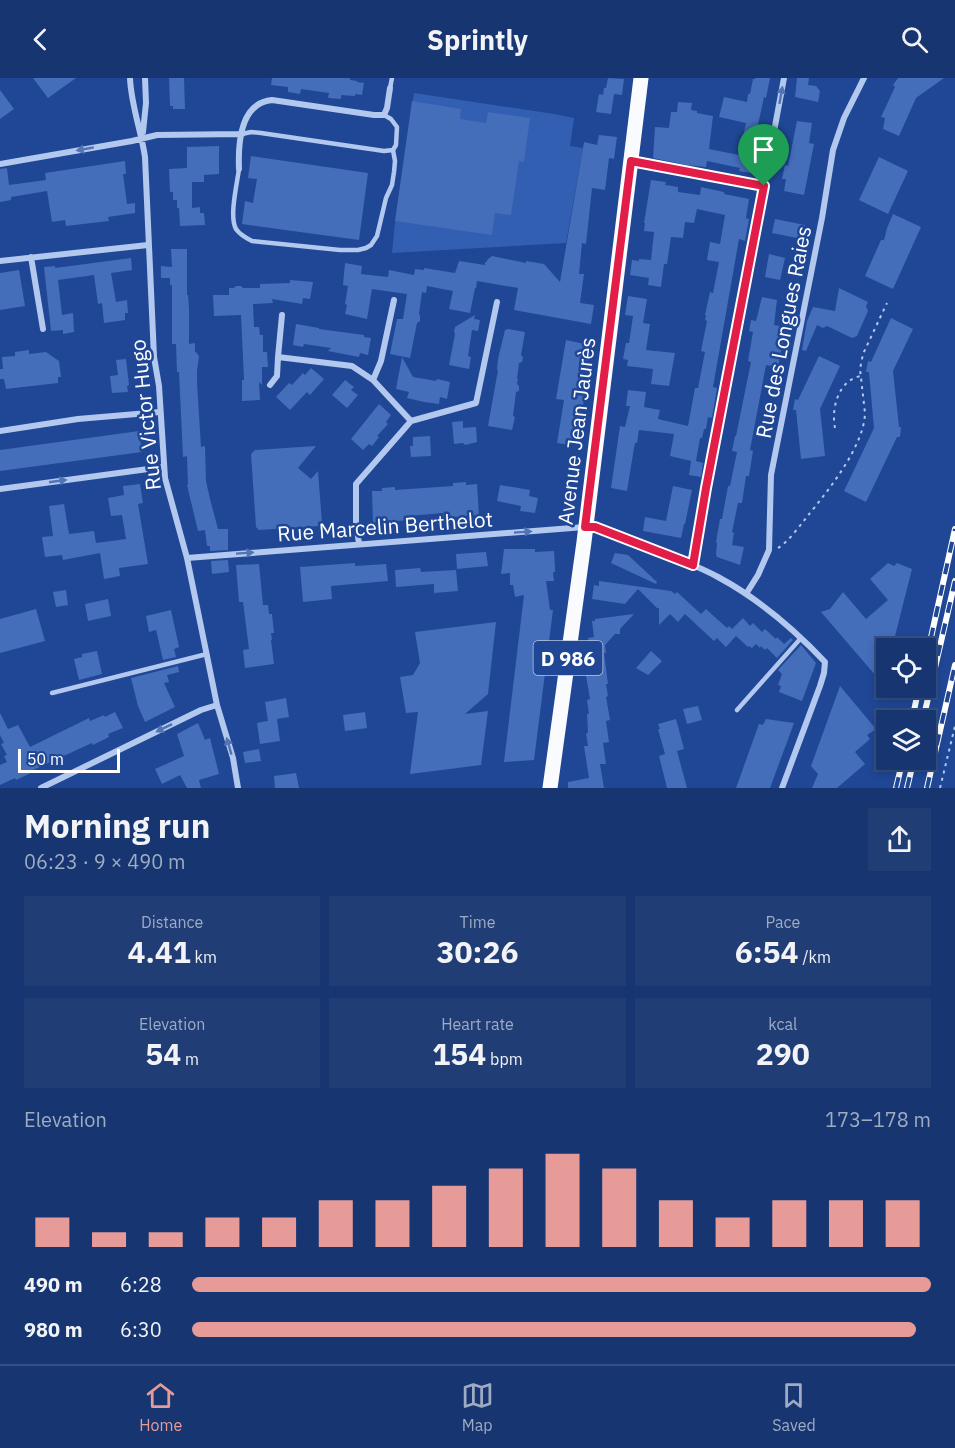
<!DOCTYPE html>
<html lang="en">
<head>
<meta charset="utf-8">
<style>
  body { margin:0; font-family:"IBM Plex Sans",sans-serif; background:#203d75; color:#f1f3f6; height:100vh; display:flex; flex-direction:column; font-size:22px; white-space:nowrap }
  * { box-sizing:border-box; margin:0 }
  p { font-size:20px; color:#9eabc3 }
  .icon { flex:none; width:33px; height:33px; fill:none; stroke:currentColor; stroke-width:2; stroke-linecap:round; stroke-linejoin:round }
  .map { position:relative; height:710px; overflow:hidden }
  .panel { display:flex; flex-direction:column; background:#173570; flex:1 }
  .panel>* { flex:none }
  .tools { position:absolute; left:876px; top:560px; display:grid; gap:12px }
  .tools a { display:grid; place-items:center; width:60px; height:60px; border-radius:0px; background:#173570; box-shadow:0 3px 9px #0003,0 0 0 2px #365083; font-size:30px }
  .scale { position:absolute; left:18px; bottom:15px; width:102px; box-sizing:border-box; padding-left:6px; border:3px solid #fff; border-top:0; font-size:16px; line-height:21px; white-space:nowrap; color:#fff; -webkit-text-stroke:4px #1f4795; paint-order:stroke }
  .pin { position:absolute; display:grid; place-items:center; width:51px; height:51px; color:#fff; margin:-62px -26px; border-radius:50% 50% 50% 0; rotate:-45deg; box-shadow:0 0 6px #0007 }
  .pin .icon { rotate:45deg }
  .round { display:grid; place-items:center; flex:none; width:63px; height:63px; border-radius:0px; background:#203d75 }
  .overview { display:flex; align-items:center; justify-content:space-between; height:102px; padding:0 24px }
  h1 { font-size:33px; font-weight:700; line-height:45px }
  .figures { display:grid; grid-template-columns:repeat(3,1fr); gap:9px; height:102px; padding:6px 24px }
  .figures div { display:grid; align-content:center; border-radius:0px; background:#203d75; text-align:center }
  .figures b { font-size:30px; font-weight:700 }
  .figures small { font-size:16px; font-weight:400 }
  .figures p { font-size:16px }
  .chart { height:168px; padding:12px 24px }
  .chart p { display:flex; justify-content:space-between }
  .chart svg { width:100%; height:108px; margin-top:6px; stroke:#e69b98; stroke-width:6 }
  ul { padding:0 24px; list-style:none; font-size:20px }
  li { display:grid; grid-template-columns:96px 72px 1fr; align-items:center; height:45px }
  li i { height:15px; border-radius:8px; background:#e69b98 }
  header { display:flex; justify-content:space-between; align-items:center; height:78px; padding:0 24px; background:#173570; font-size:27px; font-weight:700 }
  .dock { display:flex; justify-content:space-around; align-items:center; height:84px; border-top:2px solid #365083; background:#173570; font-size:16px; color:#9eabc3 }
  .dock a { display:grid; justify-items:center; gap:3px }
  .dock .on { color:#e69b98 }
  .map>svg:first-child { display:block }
  .green { fill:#335fb2 }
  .building { fill:#446dba }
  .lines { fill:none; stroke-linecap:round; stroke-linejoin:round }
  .path { stroke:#b2c8ee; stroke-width:2; stroke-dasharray:3 4.5; stroke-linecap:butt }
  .lane { stroke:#b2c8ee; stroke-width:4.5 }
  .street { stroke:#b2c8ee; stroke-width:6 }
  .primary { stroke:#fafbff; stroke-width:15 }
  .rail-casing { stroke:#fff; stroke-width:6 }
  .rail { stroke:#1f4795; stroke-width:4; stroke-dasharray:11; stroke-linecap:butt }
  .oneway { fill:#5274b4 }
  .route-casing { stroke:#fff; stroke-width:12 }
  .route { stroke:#e11d48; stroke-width:8 }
  .labels { text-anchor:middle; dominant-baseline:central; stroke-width:5; stroke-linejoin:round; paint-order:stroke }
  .shield { fill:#1f4795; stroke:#bcc8df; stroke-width:1.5 }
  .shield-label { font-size:20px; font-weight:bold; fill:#fff }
  .street-label { font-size:21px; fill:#fff; stroke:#1f4795 }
</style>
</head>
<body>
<header><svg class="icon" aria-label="back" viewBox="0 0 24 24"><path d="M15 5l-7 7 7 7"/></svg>Sprintly<svg class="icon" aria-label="search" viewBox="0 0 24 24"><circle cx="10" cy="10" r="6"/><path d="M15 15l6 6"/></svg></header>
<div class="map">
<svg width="955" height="710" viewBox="0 0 955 710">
  <rect width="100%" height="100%" fill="#1f4795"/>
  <path class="green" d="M414,15L554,36L574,40L570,68L583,70L566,165L392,175L395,145Z"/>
  <path class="building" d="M33,0H76L48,20Z
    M169,0H184L185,31H173V28H170Z
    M272,0H350V2L357,3V4L364,5L362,17L355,16V18L341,17V21L328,20L329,15L301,11L300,16L288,14V9L271,7Z
    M608,0L624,1L622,17L614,16L611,36L596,34L599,16L603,17L604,10H606Z
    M755,0H770L766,20L764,19L758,47L761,48L751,95L739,93L740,90L707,83L706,89L686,87L653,80L655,49L669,50L671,34H677L678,24L692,25L691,32L697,33V35L713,38L709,71L739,77L746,45L719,39L724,19L747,24L748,16H750L753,1H755Z
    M797,0H809L808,7L816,8L820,13L818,24L795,19Z
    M898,0H944L916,20L899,58L883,51L885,40L881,39L895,9L893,7Z
    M0,12L14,31L0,41Z
    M412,23L461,31L460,41L486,45L488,34L530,40L524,84L519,83L511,137L495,135L492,157L395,143Z
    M797,43L812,45L809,65L814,66L804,117L784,113L786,101H782L785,87L788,88Z
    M599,57L617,59L614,81L609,80L605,112L592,110L586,166L582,165L579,196H584L580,225L594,227L591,246L514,232L518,210L477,203L476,210H475L470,235L449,231L453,213L427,208L426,215L422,214L419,236L420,238V243L417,245L410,280L390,276L397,241H403L407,216L372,211L367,241L345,236L347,227L345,226L348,208L343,207L345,185L362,188L361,196L388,199L389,192L414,197L415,191L424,192V190L455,195L459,183L485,187V184H487V182L492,178L526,185V183L544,186L560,204L584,64L597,67Z
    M219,68V96L204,97V104H192V130L200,129V135H204L205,147L180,148L179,130H177V122H173V114H170L169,91L187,90V69Z
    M251,78L368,95L359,162L242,146L245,123L253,125L257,101L248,100Z
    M879,79L908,93L888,136L859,122Z
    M125,83L126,96H123L127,126L135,125V135L108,139L109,143L66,148L65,142L52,144L47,113L11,119V122L0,124V91L7,90L9,107L46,102L45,95Z
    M651,102L666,104L665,107L678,109V114L700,117L701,109L724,114V116L749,121L746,140L749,141L745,163L739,161L713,309L717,310L712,340L708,339L706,351H704L702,360H700L696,383L703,385L701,399L689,397L691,383L670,378L674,356L639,352L637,365H635L634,370L627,413L611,410L620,348L625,349L630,328H626L628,312L646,314L644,329L660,332L658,341L688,348L695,310H698L705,274L701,273L707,243L705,242L706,237H705L710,214L713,215L719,184L707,182L710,164L720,166L725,137L697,131L694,145L685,144L683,160L671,159L667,186H664L661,209L648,207L649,200L630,197L632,182L639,183V181L651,182L654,154L644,153L645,145H644Z
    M893,136L921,149L893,211L865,198L881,162H884L887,150Z
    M775,141L805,147L802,161L772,155Z
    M171,171H187V217H188L189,230V266L195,265V273L199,278L197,293V305L201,369L205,368L206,403L210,421L218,451H228V472L210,473V468H207L205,452L198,453L187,407H188L187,378L183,379L179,294H177L176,266H172V207H170V200H161V188L172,189Z
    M769,176L785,180L780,202L765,199Z
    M131,180L132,192L111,195L116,224L127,222L128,235H125V242L104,245L102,225L98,226L94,197L58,202L62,237L73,235L74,254L63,256V252L51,253L44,189L55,188V190Z
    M19,192L25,228L0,232V195Z
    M290,202L313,204L310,221L303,220L302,226L272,221L273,225L253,226L254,249H259L260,257H263V274H267L268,289H262V307L259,304L260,322L242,323V302H244L241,237L214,238L213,217H229V210H234L236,208H241L243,210H260V206L290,205Z
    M839,210L868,224L866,228L868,233L857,258L852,260L827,248L823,250L817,247L806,273L802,272L807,243L813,229L835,233Z
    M628,218L647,221L643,245L650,246L646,272L675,275L669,308L651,306L653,291L627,288L628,282L623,281L626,265H629L633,238L625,237Z
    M762,219L777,222L774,247L786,249L778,289L766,287L750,372L753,373L749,398H746L742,425H738L732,454L734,455L732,467L744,469L740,487L717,479L716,476L717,465L716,464L720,441H722L728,408H730L737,374L732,373L735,358H736L751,284L748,283L753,254L749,253L751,242L756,243Z
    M475,237L474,241L480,242L478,253L472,252L468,278L471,279L469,291L449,287L455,256L454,254L455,249Z
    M891,240L913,251L893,293L899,349H901L900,359H897L866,424L844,413L874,350L869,294H866L868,283L871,284Z
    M296,246L319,250V251L364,257V259L371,260L368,277L360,275L359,279L328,273L331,270L304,266L303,269L293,267Z
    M508,251L525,254L521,277L523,279L522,284L519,285L517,301H518L517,306L519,308V313L516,314L513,338L515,339L512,352L488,348L498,292H497L498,281L505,252Z
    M566,262L589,267L588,276H589L579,366L570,364V367L557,365L564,322L556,321Z
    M29,272V276L46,274L59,283L61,299H58V305L6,311L4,301H0V291H3L2,279L15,278V274Z
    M819,278L840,288L820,331L825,378L801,381L796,332H793L795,321L798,322Z
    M402,279L413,299L436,303L437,301L450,304L447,321L440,319L439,326L424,324L407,320L409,314L396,311Z
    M126,281L129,307L127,308L128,314L112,315L110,298L118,297L116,282Z
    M311,290L324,301L310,317L307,314L290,332L276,319L289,305L292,307L303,295L305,297Z
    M345,302L354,309L351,312L358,317L347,330L332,317Z
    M379,326L391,337L386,344L388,346L377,358L379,359L372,368L369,366L363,372L351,361Z
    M463,343V350L476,349L477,364L465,367L463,365L454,366L452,344Z
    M139,353L142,374L0,393V372Z
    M430,358L431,378L411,379L410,368H413V359Z
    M316,368L298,390L311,401L318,393L322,445L319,448L259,452L256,449L251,376L255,372Z
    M466,404V407L477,406L479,437L443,440V435L409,438L410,442L373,445L372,413H382V410L395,409V412L453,408V405Z
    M140,406L143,425L138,426L148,486L119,490L120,498L104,501L100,475L63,482L62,477L45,479L42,459L53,458L49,428L64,426L69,456L94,453L96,465L126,461L122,437L111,438L108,420L124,417L123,408Z
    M500,407L530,412L529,418L538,420L535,435L520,433L521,428L497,423Z
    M673,408L692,412L685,446H684L681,460L643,453L645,439L666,443Z
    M504,471H535V474L554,473L555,490V494H553L554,503H546L550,532H553L534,682L504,684L524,517L515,519L513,507H510V495L501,496Z
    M486,474L488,488L457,491L456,476Z
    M615,475L628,477L657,504L656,506L611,485Z
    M228,482L229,494L212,496L211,483Z
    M355,485V488L386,486L388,503L331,508L332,521L303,524L300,489Z
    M888,485L894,488L897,485L912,491L892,570H886V589L882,605L821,534L830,531L843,514L866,541L888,522L870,501Z
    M259,486L263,527H268L269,536H272L274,555H271L272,562H271L274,586L245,590L243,572L249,571L243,524H239L236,487Z
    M420,490L421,494L456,492L458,513L434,515V506L396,509L395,492Z
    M599,503L671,513L675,516L677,514L701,536L706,531L727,550L729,548L732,551L743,540L750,548L753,545L762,554L765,551L776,561L777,559L784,566L791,560L793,562L777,580L767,570L765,572L761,568L760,570L756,566L752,570L749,568L748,569L736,558L726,569L717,560L714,563L685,536L678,544L670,536L659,547V530H657L638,511L625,526L592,521L594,507L599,508Z
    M66,512L68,527L56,529L53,514Z
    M108,521L111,538L88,543L85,526Z
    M36,531L45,563L0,575V541Z
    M171,532L179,569L174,571L176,579L163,582L156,552L149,554L146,538Z
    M634,536L620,551V556H615L605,567L606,575H604L608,606H606L608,618L606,619L610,642L606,643L609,664L603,665L606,686H600L604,710H568V704L589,700L584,668H588L586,655H588L587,636H589L587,622L590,621L585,592L591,591L588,560L594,559L592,543H595V541Z
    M496,544L488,616L465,636L488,633L481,687L410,696L418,634L406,635L400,599L413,597L420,585L415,554Z
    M801,567L816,585L802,623L779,614L781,608L778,607L782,596L778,592Z
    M97,573L102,596L79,602L74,581L82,579V576Z
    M651,573L662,583L648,597L636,590Z
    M178,588L179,594L167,597L169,604L164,605L175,629L145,644L138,628L131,600Z
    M840,608L876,651L867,657L870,661L855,674L865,686L837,710H812L818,696L811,688Z
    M286,620L289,639L277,641L280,663L260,666L257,645L271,642L268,643L265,624Z
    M698,628L702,642L687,646L683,631Z
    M115,634L123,650L108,656L109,659L93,667L92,665L33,692V694L16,702L15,700L0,707V687L7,684L4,678L7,677L1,666L4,665L0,657V635L8,651L18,647L30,669L89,640L90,643L104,637L105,639Z
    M365,634L367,650L345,653L343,637Z
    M676,641L684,671L677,673L687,710H667L659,678L665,676L658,651H660L658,646Z
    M766,641L794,645L770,710H736L759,646L763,647Z
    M198,645L205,662L210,660L219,696L199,702L201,710H187L180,697L162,706L155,691L184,678L177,656Z
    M259,671L261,683L245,685L243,674Z
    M296,695L299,710H275L274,698Z"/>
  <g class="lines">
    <path class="path" d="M835,350C831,331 838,302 861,298
      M778,470C789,463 798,450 806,440C827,414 864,369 865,335L860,291L863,276L887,225
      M940,710L955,648"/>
    <path class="lane" d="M390,10L392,0
      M242,56L251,54L261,55L384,73L393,72
      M634,83L764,108
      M239,91C237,106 229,139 236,151C240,157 246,160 252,163L340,172H358L366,170L371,167L377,158L386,120L392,107L394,94L395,83L393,72L396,67L397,49L391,41L384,37
      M52,615L207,576
      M737,632L801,560"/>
    <path class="street" d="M130,0C131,27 141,52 145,79L154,279L159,308L165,400L187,480L217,627L233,680L238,710
      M143,54L146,25L145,0
      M0,86L132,63L157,57L242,56
      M239,91C238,66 240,25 272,22L374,37H384L387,30L390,10
      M31,179L43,251
      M0,183L148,167
      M394,222L381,283L373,302L411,343
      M282,237L278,279L352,288L373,302
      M270,307L277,298L278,279
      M0,353L78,341L160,334
      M0,411L163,389
      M359,466L356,444V406L411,343L476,325L497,224
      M187,480L585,449C605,449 624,460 642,467C667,477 694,486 718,499C757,520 795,552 825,584L824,595L820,608L782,710
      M693,487L784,0
      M746,516L758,497L769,472L771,397L822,140L833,72L844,40L864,0
      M41,710L201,632L217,627"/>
    <path class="primary" d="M550,710L584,464L641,0"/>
    <defs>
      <path id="rail" d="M926,582L955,451
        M912,642L919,609
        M923,642L955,503
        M926,666L933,634
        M896,710L903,681
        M907,710L914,681
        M927,710L955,587"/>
    </defs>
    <use href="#rail" class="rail-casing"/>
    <use href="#rail" class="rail"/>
  </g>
  <defs><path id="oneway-solid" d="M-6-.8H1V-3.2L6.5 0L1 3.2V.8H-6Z" transform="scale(1.5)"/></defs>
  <g class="oneway">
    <use href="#oneway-solid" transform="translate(781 17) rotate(-80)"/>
    <use href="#oneway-solid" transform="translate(85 71) rotate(170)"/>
    <use href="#oneway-solid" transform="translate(58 403) rotate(-8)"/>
    <use href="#oneway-solid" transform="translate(523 454) rotate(-4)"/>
    <use href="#oneway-solid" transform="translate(245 475) rotate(-4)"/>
    <use href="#oneway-solid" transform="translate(164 650) rotate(154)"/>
    <use href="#oneway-solid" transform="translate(229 668) rotate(-106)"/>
  </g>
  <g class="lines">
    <defs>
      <path id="route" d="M631,83L764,108L706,410L693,487L595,449H585Z"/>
    </defs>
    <use href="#route" class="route-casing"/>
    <use href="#route" class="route"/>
  </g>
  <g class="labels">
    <rect class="shield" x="533.5" y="563" width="69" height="34" rx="4.5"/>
    <g class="shield-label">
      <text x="568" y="580">D 986</text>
    </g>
    <g class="street-label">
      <text transform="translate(783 254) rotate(-79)">Rue des Longues Raies</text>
      <text transform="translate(145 337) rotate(-96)">Rue Victor Hugo</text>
      <text transform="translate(576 353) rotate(-83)">Avenue Jean Jaurès</text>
      <text transform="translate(385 448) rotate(-4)">Rue Marcelin Berthelot</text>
    </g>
  </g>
</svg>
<div class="tools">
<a><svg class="icon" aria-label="locate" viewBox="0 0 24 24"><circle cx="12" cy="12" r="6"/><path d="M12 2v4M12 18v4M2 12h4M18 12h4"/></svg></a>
<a><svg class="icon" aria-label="layers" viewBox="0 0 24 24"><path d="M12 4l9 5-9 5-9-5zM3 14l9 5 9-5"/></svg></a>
</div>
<div class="scale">50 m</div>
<div class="pin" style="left:764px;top:108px;background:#1e9e55"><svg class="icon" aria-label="arrive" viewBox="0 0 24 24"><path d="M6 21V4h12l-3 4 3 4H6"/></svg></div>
</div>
<section class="panel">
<div class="overview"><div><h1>Morning run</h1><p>06:23 · 9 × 490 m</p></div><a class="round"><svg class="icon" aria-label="share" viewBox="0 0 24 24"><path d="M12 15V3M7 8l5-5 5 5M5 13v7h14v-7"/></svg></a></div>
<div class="figures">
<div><p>Distance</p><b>4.41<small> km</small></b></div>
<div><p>Time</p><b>30:26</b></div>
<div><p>Pace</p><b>6:54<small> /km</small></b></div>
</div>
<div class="figures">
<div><p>Elevation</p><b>54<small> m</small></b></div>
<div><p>Heart rate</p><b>154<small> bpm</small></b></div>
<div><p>kcal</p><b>290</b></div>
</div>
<div class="chart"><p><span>Elevation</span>173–178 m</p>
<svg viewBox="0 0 160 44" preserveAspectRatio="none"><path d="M5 44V32M15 44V38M25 44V38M35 44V32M45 44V32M55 44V25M65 44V25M75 44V19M85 44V12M95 44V6M105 44V12M115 44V25M125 44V32M135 44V25M145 44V25M155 44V25"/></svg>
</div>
<ul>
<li><b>490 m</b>6:28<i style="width:100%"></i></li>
<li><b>980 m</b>6:30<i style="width:98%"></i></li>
</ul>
</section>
<nav class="dock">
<a class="on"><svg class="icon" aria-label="home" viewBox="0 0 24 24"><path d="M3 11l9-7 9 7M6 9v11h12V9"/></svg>Home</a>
<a><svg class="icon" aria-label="map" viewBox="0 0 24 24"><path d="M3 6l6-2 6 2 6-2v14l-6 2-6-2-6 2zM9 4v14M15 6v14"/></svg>Map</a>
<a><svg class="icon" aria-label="saved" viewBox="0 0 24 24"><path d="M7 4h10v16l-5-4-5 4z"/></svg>Saved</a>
</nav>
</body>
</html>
